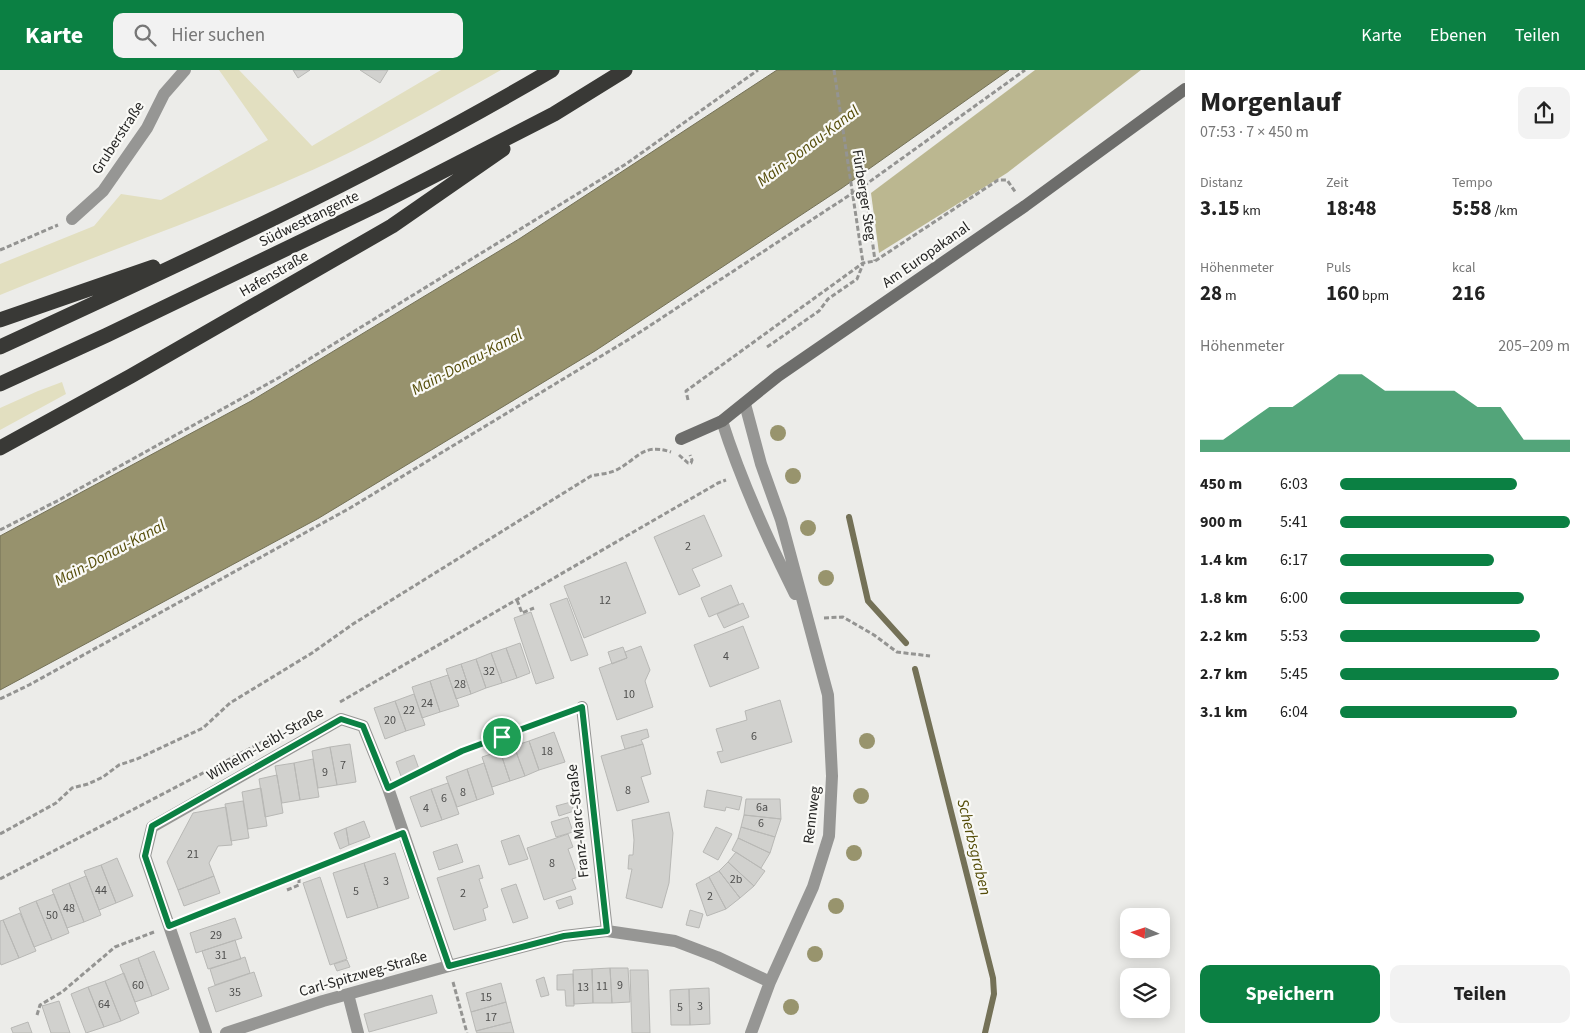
<!DOCTYPE html>
<html lang="de">
<head>
<meta charset="utf-8">
<style>
  body { margin:0; font-family:"Source Sans 3",sans-serif; background:#f2f2f2; color:#222; height:100vh; display:flex; flex-direction:column; font-size:19px; white-space:nowrap }
  * { box-sizing:border-box; margin:0 }
  p { font-size:16px; color:#767676 }
  .icon { flex:none; width:28px; height:28px; fill:none; stroke:currentColor; stroke-width:2; stroke-linecap:round; stroke-linejoin:round }
  .map { position:relative; flex:1; overflow:hidden }
  .details { display:flex; flex-direction:column; background:#fff; width:400px }
  .details>* { flex:none }
  .needle { width:32px; rotate:273deg }
  .buttons { position:absolute; left:1120px; top:838px; display:grid; gap:10px }
  .buttons a { display:grid; place-items:center; width:50px; height:50px; border-radius:10px; background:#fff; box-shadow:0 2px 12px #0003; font-size:25px }
  .pin { position:absolute; display:grid; place-items:center; width:42px; height:42px; color:#fff; margin:-21px; border:2px solid #fff; border-radius:50%; box-shadow:0 1px 5px #0007 }
  .round { display:grid; place-items:center; flex:none; width:52px; height:52px; border-radius:10px; background:#f2f2f2 }
  .overview { display:flex; align-items:center; justify-content:space-between; height:85px; padding:0 15px }
  h1 { font-size:28px; font-weight:700; line-height:38px }
  .metrics { display:grid; grid-template-columns:repeat(3,1fr); gap:8px; height:85px; padding:5px 15px }
  .metrics div { display:grid; align-content:center }
  .metrics b { font-size:21px; font-weight:700 }
  .metrics small { font-size:14px; font-weight:400 }
  .metrics p { font-size:14px }
  .chart { height:140px; padding:10px 15px }
  .chart p { display:flex; justify-content:space-between }
  .chart svg { width:100%; height:90px; margin-top:5px; fill:#0b8043; opacity:.7 }
  .primary-button { display:flex; gap:10px; margin-top:auto; padding:10px 15px }
  .primary-button a { flex:1; height:58px; border-radius:10px; background:#0b8043; color:#fff; font-size:20px; font-weight:700; line-height:58px; text-align:center }
  .primary-button a+a { background:#f2f2f2; color:#222 }
  ul { padding:0 15px; list-style:none; font-size:16px }
  li { display:grid; grid-template-columns:80px 60px 1fr; align-items:center; height:38px }
  li i { height:12px; border-radius:6px; background:#0b8043 }
  header { display:flex; align-items:center; gap:30px; box-sizing:border-box; height:70px; padding:0 25px; background:#0b8043; color:#fff }
  header strong { font-size:24px }
  nav { display:flex; gap:28px; margin-inline-start:auto; font-size:18px }
  .search { width:350px; height:45px; background:#f2f2f2; display:flex; align-items:center; gap:12px; box-sizing:border-box; padding:0 18px; border-radius:10px; color:#767676; font-size:19px }
  main { display:flex; flex:1; min-height:0 }
  .map>svg:first-child { display:block }
  .green { fill:#e2dfc0 }
  .forest { fill:#bbb790 }
  .water { fill:#97926d; stroke:#747157 }
  .lines { fill:none; stroke-linecap:round; stroke-linejoin:round }
  .stream { stroke:#747157; stroke-width:6 }
  .building { fill:#d1d1ce; stroke:#b8b8b5 }
  .path { stroke:#949492; stroke-width:3; stroke-dasharray:5 2.5; stroke-linecap:butt }
  .street { stroke:#969694; stroke-width:12 }
  .secondary { stroke:#6d6d6b; stroke-width:12 }
  .highway { stroke:#393936; stroke-width:15 }
  .path-bridge { stroke:#949492; stroke-width:3; stroke-dasharray:5 2.5; stroke-linecap:butt }
  .tree { fill:#98946d }
  .route-casing { stroke:#fff; stroke-width:10 }
  .route { stroke:#0b8043; stroke-width:6 }
  .labels { text-anchor:middle; dominant-baseline:central; stroke-width:4.5; stroke-linejoin:round; paint-order:stroke }
  .number-label { font-size:12px; fill:#4f4f4e }
  .street-label { font-size:15px; fill:#242423; stroke:#f9f9f6 }
  .water-label { font-size:16px; font-style:italic; fill:#554d09; stroke:#f9f9f6 }
</style>
</head>
<body>
<header>
<strong>Karte</strong>
<div class="search"><svg class="icon" aria-label="search" viewBox="0 0 24 24"><circle cx="10" cy="10" r="6"/><path d="M15 15l6 6"/></svg>Hier suchen</div>
<nav><a>Karte</a><a>Ebenen</a><a>Teilen</a></nav>
</header>
<main>
<div class="map">
<svg width="1185" height="963" viewBox="0 0 1185 963">
  <rect width="100%" height="100%" fill="#ecece9"/>
  <path class="green" d="M219,0H239L312,76L441,0H501C445,31 391,63 334,90C225,141 111,179 0,225V194L94,156L121,124L161,130L268,70Z
    M62,312L66,324L0,360V338L38,321Z"/>
  <path class="forest" d="M1035,0H1141L1007,103L879,183L871,123Z"/>
  <path class="water" d="M777,0H1009L842,118L595,281L319,448L0,620V466L251,331L519,169Z"/>
  <g class="lines">
    <path class="stream" d="M849,447L868,531L906,573
      M915,599L993,908L994,924L985,963"/>
  </g>
  <path class="building" d="M293,0H310L298,8Z
    M360,0H388L380,13Z
    M704,445L722,486L692,499L700,516L679,525L654,467Z
    M626,492L646,543L584,568L564,516Z
    M731,515L739,534L709,547L701,528Z
    M567,528L588,585L571,591L550,534Z
    M743,533L749,547L724,558L717,544Z
    M531,542L554,608L536,614L514,548Z
    M743,556L759,598L710,617L694,575Z
    M520,573L530,603L517,608L506,578Z
    M641,576L650,600L645,611L653,637L617,650L599,598L627,588L625,582Z
    M623,577L627,588L612,594L608,582Z
    M506,578L517,608L502,613L491,583Z
    M491,583L502,613L486,618L476,589Z
    M476,589L486,618L471,624L461,594Z
    M461,594L471,624L456,629L446,599Z
    M448,605L459,636L440,642L430,611Z
    M430,611L440,642L422,648L412,617Z
    M414,624L425,655L406,661L395,631Z
    M780,630L792,672L721,693L717,682L723,681L716,659L747,650L745,641Z
    M395,631L406,661L385,669L374,638Z
    M647,659L649,667L641,670L643,674L625,679L621,666Z
    M554,662L565,692L539,700L529,671Z
    M529,671L539,700L525,706L514,676Z
    M350,674L356,712L337,715L330,677Z
    M643,674L651,704L641,707L649,732L617,741L601,686Z
    M514,676L525,706L510,711L500,681Z
    M330,677L337,715L318,718L312,681Z
    M500,681L510,711L492,717L482,687Z
    M414,685L419,699L401,706L396,692Z
    M313,689L319,727L300,730L294,693Z
    M294,693L300,730L282,733L275,696Z
    M484,693L494,724L477,730L467,699Z
    M467,699L477,730L457,737L446,707Z
    M277,705L283,743L265,747L259,709Z
    M448,713L459,744L442,750L431,719Z
    M261,718L267,756L248,759L242,722Z
    M431,719L442,750L421,757L410,727Z
    M707,720L742,727L739,740L726,737L725,741L704,737Z
    M746,729H780L781,749L744,745Z
    M243,731L249,768L231,771L225,734Z
    M571,732L574,741L559,746L556,736Z
    M226,737L232,775L218,776L209,793L214,806L178,820L167,792L193,743Z
    M669,742L673,763L669,813L662,838L626,828L632,799H628L629,785H633L634,770L632,750Z
    M744,745L781,749L775,767L741,757Z
    M568,747L573,762L556,767L551,752Z
    M364,751L370,767L349,775L346,758Z
    M716,757L732,764L718,790L703,782Z
    M741,757L775,767L770,783L738,768Z
    M346,758L349,775L340,779L334,763Z
    M568,764L573,777L568,779L578,807L572,809L576,819L544,830L527,778Z
    M519,765L528,789L509,795L501,771Z
    M738,768L770,783L761,798L732,780Z
    M457,774L463,792L439,800L433,782Z
    M736,782L765,801L754,816L728,792Z
    M395,783L409,828L378,838L364,793Z
    M117,788L133,826L116,833L101,795Z
    M728,792L754,816L740,828L719,801Z
    M364,793L378,838L347,848L333,803Z
    M101,795L116,833L99,840L84,801Z
    M479,795L483,808L479,809L488,837L483,839L486,850L454,860L437,808Z
    M719,801L740,828L726,839L709,807Z
    M86,806L101,845L84,852L69,813Z
    M214,806L220,823L184,836L178,820Z
    M320,807L347,889L330,895L303,813Z
    M709,807L726,839L707,846L696,814Z
    M69,813L84,852L67,858L52,820Z
    M516,814L528,848L513,853L501,819Z
    M54,824L69,863L52,870L36,831Z
    M571,826L573,834L559,839L556,831Z
    M36,831L52,870L34,877L19,838Z
    M690,840L703,844L699,858L686,855Z
    M20,843L36,881L19,888L3,850Z
    M235,848L242,868L196,883L190,863Z
    M3,850L19,888L1,895L0,892V851Z
    M235,870L241,889L208,899L202,881Z
    M154,881L169,919L152,926L138,888Z
    M245,887L250,903L215,915L210,899Z
    M138,888L152,926L135,932L120,895Z
    M347,890L350,897L337,901L334,894Z
    M610,898L612,933H593L592,899Z
    M610,898H628L630,932L612,933Z
    M592,899L593,933L574,934L573,900Z
    M630,900H648L650,963H632Z
    M254,902L262,926L216,942L208,918Z
    M124,903L139,943L121,951L105,911Z
    M573,904L574,936H566L565,920H557V905Z
    M544,907L549,925L541,927L536,910Z
    M105,911L121,951L104,957L88,917Z
    M501,913L506,932L471,942L466,923Z
    M88,917L104,957L86,963L71,924Z
    M709,918L710,954L690,955L689,919Z
    M689,919L690,955H671L670,920Z
    M432,925L437,943L369,962L364,944Z
    M59,931L70,963H51L42,936Z
    M506,932L511,952L476,961L471,942Z
    M28,952L32,963H13L11,958Z
    M511,952L514,963H477L476,961Z"/>
  <g class="lines">
    <path class="path" d="M865,115L875,191
      M0,180L58,155
      M767,277L819,241L828,229L857,209L863,194
      M688,330L686,321L863,193L875,191L998,110H1007L1016,123
      M679,385L688,393H691L692,390L690,385
      M0,460L59,430L280,307L626,94L758,0
      M517,530L522,543L534,538
      M824,548L843,547L874,565L897,582L930,586
      M0,629L29,615L350,438L631,268L865,115L1025,0
      M340,632L718,413L726,410
      M403,711L462,681L568,643
      M0,764L56,733L72,718L88,714L103,707L119,695L137,689L203,658L230,633L312,583L353,554L591,406C598,404 607,404 614,401C637,391 641,372 671,382
      M0,809L270,668
      M287,820L299,815V805
      M183,850L299,805L388,768
      M453,912L467,963
      M37,945L40,935L62,922L115,877L154,862"/>
    <path class="street" d="M72,149L103,121L147,58L164,24L185,0
      M745,334L761,394L781,450L828,625L832,706L829,766L813,817L770,912L751,963
      M722,351C741,411 767,468 795,524
      M582,637L607,861
      M348,924L358,963
      M206,963L145,786L152,757L341,649L363,656L388,718L449,896
      M226,963L323,931L449,896L564,866L607,861L675,871L717,887L770,912"/>
    <path class="secondary" d="M681,369L722,351L778,306L1025,136L1185,19"/>
    <path class="highway" d="M0,250L153,197
      M0,277C187,191 374,105 552,0
      M0,314L107,265L375,136L554,44L625,0
      M0,378L131,306L392,156L503,79"/>
    <path class="path-bridge" d="M834,0L863,193"/>
  </g>
  <g class="tree">
    <circle cx="778" cy="363" r="8"/>
    <circle cx="793" cy="406" r="8"/>
    <circle cx="808" cy="458" r="8"/>
    <circle cx="826" cy="508" r="8"/>
    <circle cx="867" cy="671" r="8"/>
    <circle cx="861" cy="726" r="8"/>
    <circle cx="854" cy="783" r="8"/>
    <circle cx="836" cy="836" r="8"/>
    <circle cx="815" cy="884" r="8"/>
    <circle cx="791" cy="937" r="8"/>
  </g>
  <g class="lines">
    <defs>
      <path id="route" d="M582,637L607,861L564,866L449,896L403,763L169,856L145,786L152,756L341,649L363,656L388,718L462,681Z"/>
    </defs>
    <use href="#route" class="route-casing"/>
    <use href="#route" class="route"/>
  </g>
  <g class="labels">
    <g class="number-label">
      <text x="688" y="476">2</text>
      <text x="605" y="530">12</text>
      <text x="726" y="586">4</text>
      <text x="489" y="601">32</text>
      <text x="460" y="614">28</text>
      <text x="629" y="624">10</text>
      <text x="427" y="633">24</text>
      <text x="409" y="640">22</text>
      <text x="390" y="650">20</text>
      <text x="754" y="666">6</text>
      <text x="547" y="681">18</text>
      <text x="343" y="695">7</text>
      <text x="325" y="702">9</text>
      <text x="628" y="720">8</text>
      <text x="463" y="722">8</text>
      <text x="444" y="728">6</text>
      <text x="762" y="737">6a</text>
      <text x="426" y="738">4</text>
      <text x="761" y="753">6</text>
      <text x="193" y="784">21</text>
      <text x="552" y="793">8</text>
      <text x="736" y="809">2b</text>
      <text x="386" y="811">3</text>
      <text x="101" y="820">44</text>
      <text x="356" y="821">5</text>
      <text x="463" y="823">2</text>
      <text x="710" y="826">2</text>
      <text x="69" y="838">48</text>
      <text x="52" y="845">50</text>
      <text x="216" y="865">29</text>
      <text x="221" y="885">31</text>
      <text x="138" y="915">60</text>
      <text x="620" y="915">9</text>
      <text x="602" y="916">11</text>
      <text x="583" y="917">13</text>
      <text x="235" y="922">35</text>
      <text x="486" y="927">15</text>
      <text x="104" y="934">64</text>
      <text x="700" y="936">3</text>
      <text x="680" y="937">5</text>
      <text x="491" y="947">17</text>
    </g>
    <g class="street-label">
      <text transform="translate(118 68) rotate(-57)">Gruberstraße</text>
      <text transform="translate(864 125) rotate(81)">Fürberger Steg</text>
      <text transform="translate(309 149) rotate(-26)">Südwesttangente</text>
      <text transform="translate(926 185) rotate(-35)">Am Europakanal</text>
      <text transform="translate(274 204) rotate(-30)">Hafenstraße</text>
      <text transform="translate(265 674) rotate(-30)">Wilhelm-Leibl-Straße</text>
      <text transform="translate(812 745) rotate(-83)">Rennweg</text>
      <text transform="translate(578 751) rotate(-96)">Franz-Marc-Straße</text>
      <text transform="translate(363 904) rotate(-16)">Carl-Spitzweg-Straße</text>
    </g>
    <g class="water-label">
      <text transform="translate(808 76) rotate(-37)">Main-Donau-Kanal</text>
      <text transform="translate(467 292) rotate(-28)">Main-Donau-Kanal</text>
      <text transform="translate(110 483) rotate(-28)">Main-Donau-Kanal</text>
      <text transform="translate(974 777) rotate(76)">Scherbsgraben</text>
    </g>
  </g>
</svg>
<div class="buttons">
<a><svg class="needle" viewBox="-14 -14 28 28"><path d="M0-13l5 13h-10z" fill="#e53935"/><path d="M0 13l5-13h-10z" fill="#767676"/></svg></a>
<a><svg class="icon" aria-label="layers" viewBox="0 0 24 24"><path d="M12 4l9 5-9 5-9-5zM3 14l9 5 9-5"/></svg></a>
</div>
<div class="pin" style="left:502px;top:667px;background:#1e9e55"><svg class="icon" aria-label="arrive" viewBox="0 0 24 24"><path d="M6 21V4h12l-3 4 3 4H6"/></svg></div>
</div>
<section class="details">
<div class="overview"><div><h1>Morgenlauf</h1><p>07:53 · 7 × 450 m</p></div><a class="round"><svg class="icon" aria-label="share" viewBox="0 0 24 24"><path d="M12 15V3M7 8l5-5 5 5M5 13v7h14v-7"/></svg></a></div>
<div class="metrics">
<div><p>Distanz</p><b>3.15<small> km</small></b></div>
<div><p>Zeit</p><b>18:48</b></div>
<div><p>Tempo</p><b>5:58<small> /km</small></b></div>
</div>
<div class="metrics">
<div><p>Höhenmeter</p><b>28<small> m</small></b></div>
<div><p>Puls</p><b>160<small> bpm</small></b></div>
<div><p>kcal</p><b>216</b></div>
</div>
<div class="chart"><p><span>Höhenmeter</span>205–209 m</p>
<svg viewBox="0 0 160 44" preserveAspectRatio="none"><path d="M0 44V38L10 38L20 30L30 22L40 22L50 14L60 6L70 6L80 14L90 14L100 14L110 14L120 22L130 22L140 38L150 38L160 38V44z"/></svg>
</div>
<ul>
<li><b>450 m</b>6:03<i style="width:77%"></i></li>
<li><b>900 m</b>5:41<i style="width:100%"></i></li>
<li><b>1.4 km</b>6:17<i style="width:67%"></i></li>
<li><b>1.8 km</b>6:00<i style="width:80%"></i></li>
<li><b>2.2 km</b>5:53<i style="width:87%"></i></li>
<li><b>2.7 km</b>5:45<i style="width:95%"></i></li>
<li><b>3.1 km</b>6:04<i style="width:77%"></i></li>
</ul>
<div class="primary-button"><a>Speichern</a><a>Teilen</a></div>
</section>
</main>
</body>
</html>
